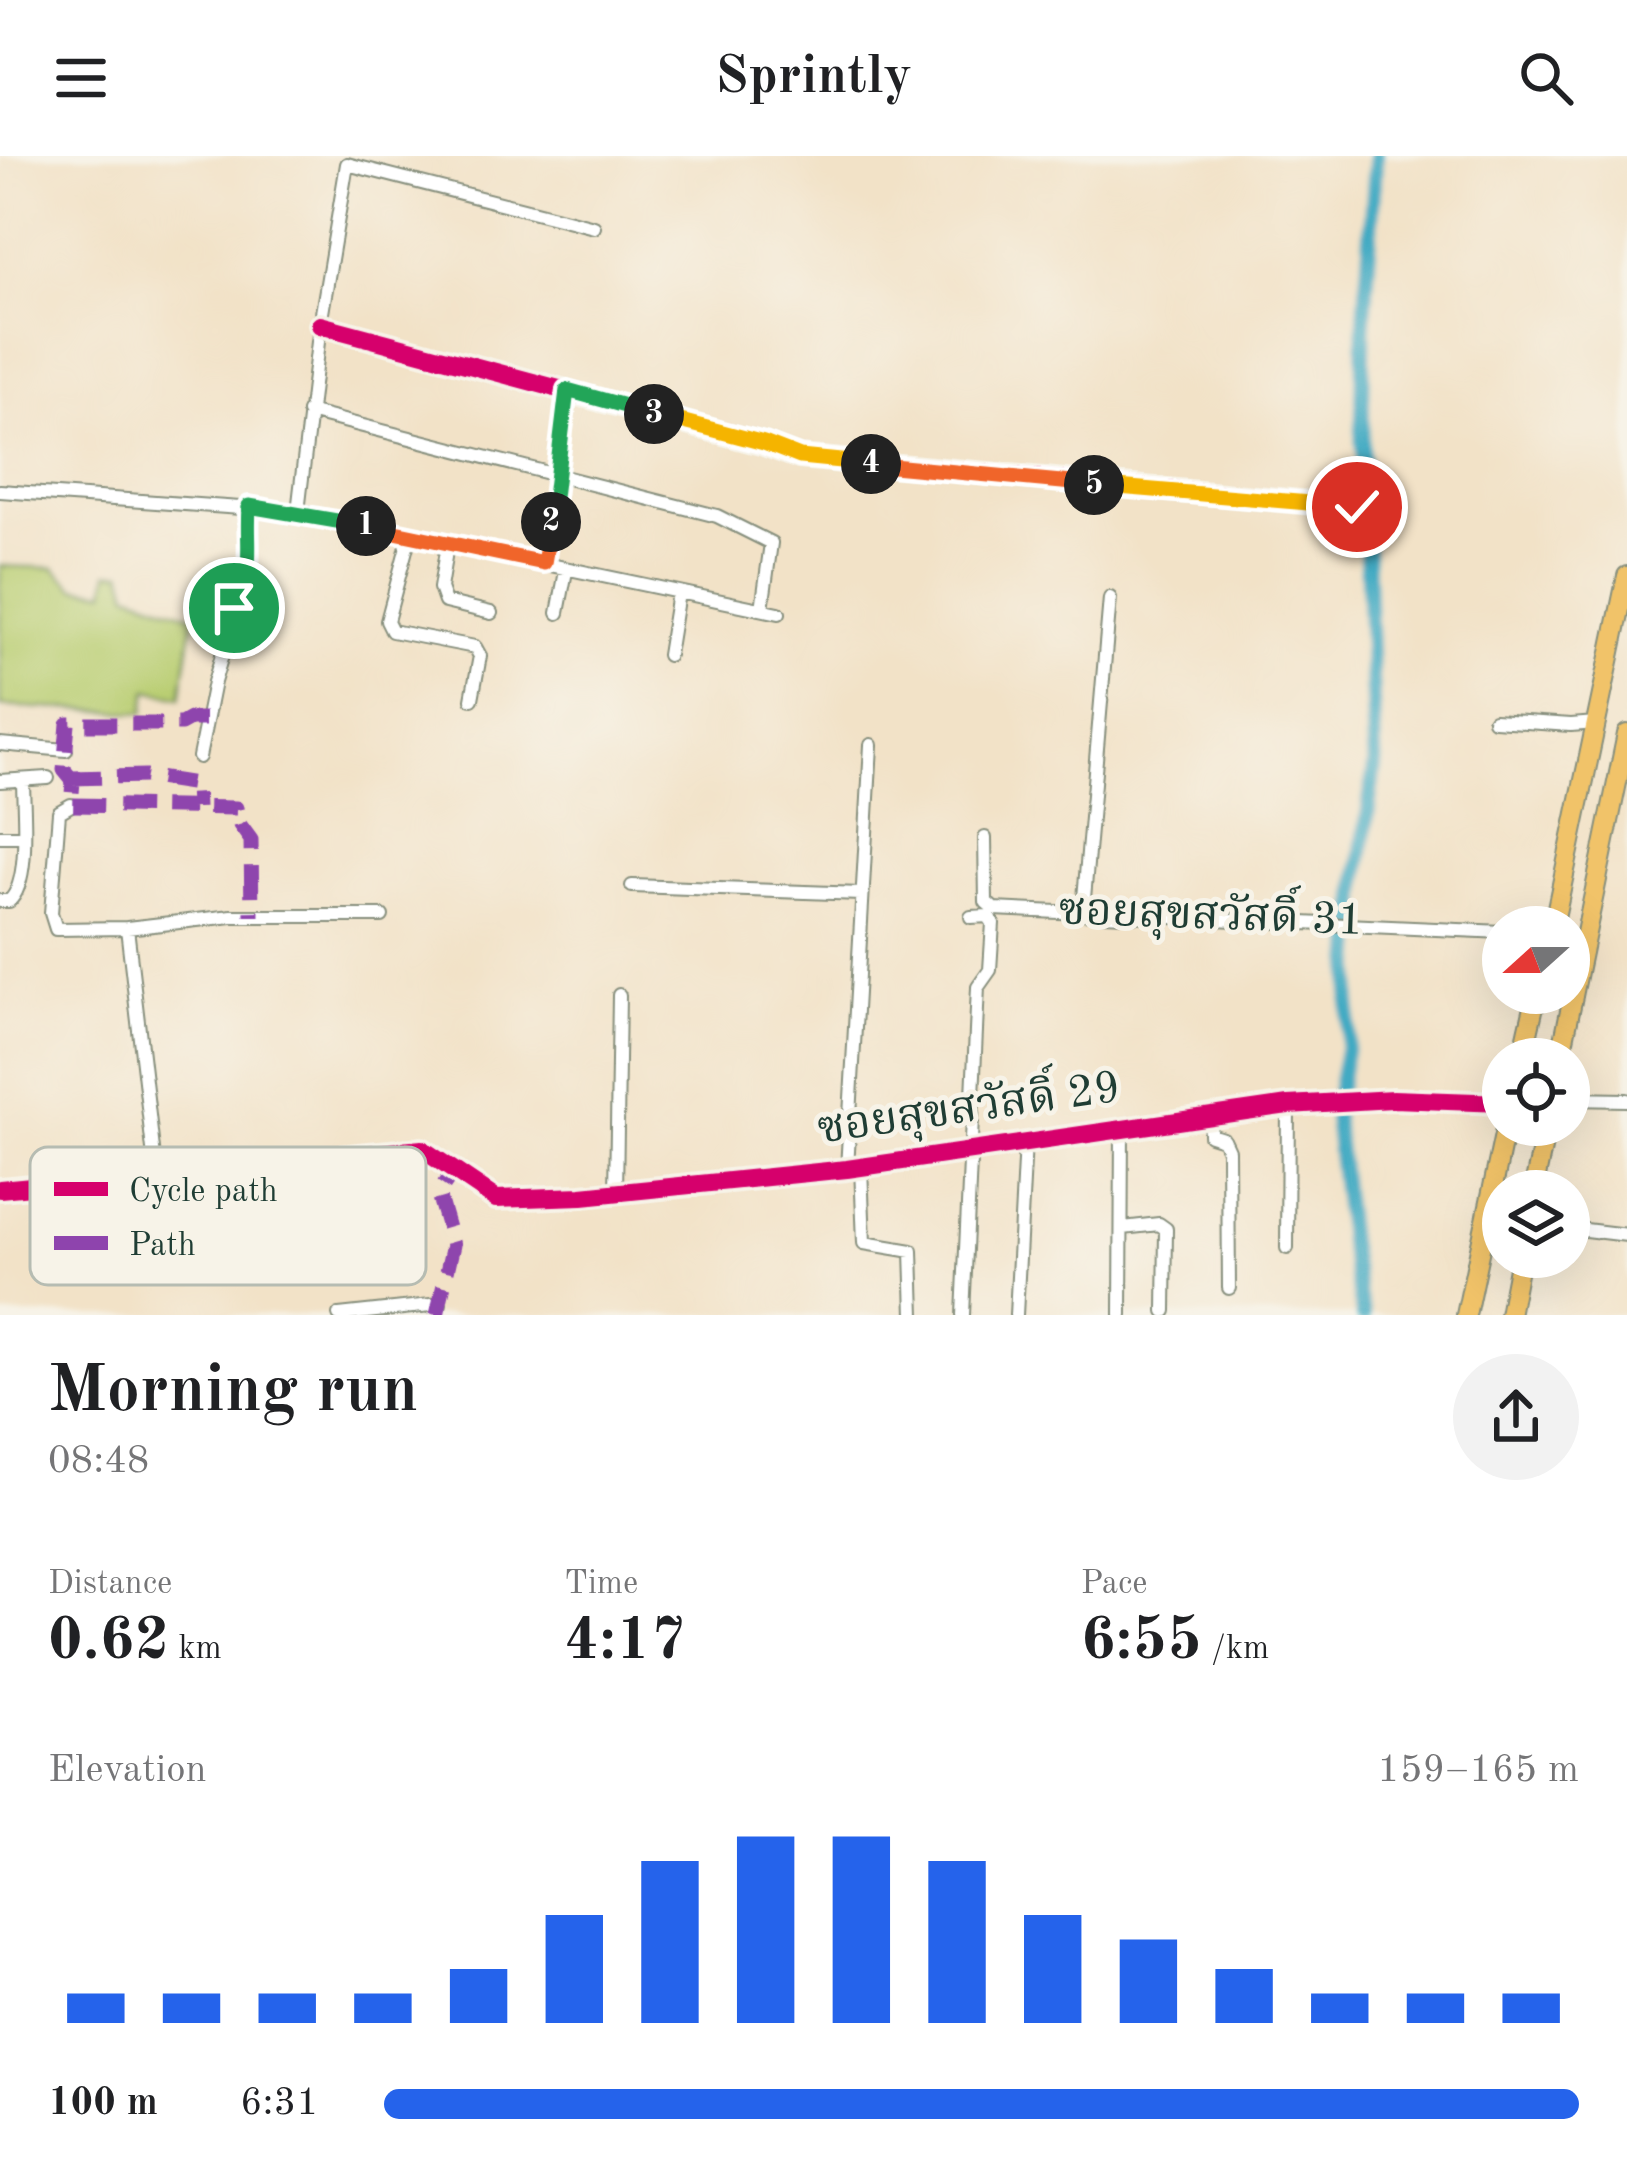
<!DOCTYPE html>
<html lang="en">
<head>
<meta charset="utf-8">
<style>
  body { margin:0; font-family:"Old Standard TT","Noto Serif Thai",serif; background:#f2f2f2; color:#202124; height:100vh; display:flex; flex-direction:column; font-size:45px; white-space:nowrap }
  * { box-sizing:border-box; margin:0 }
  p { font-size:39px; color:#757577 }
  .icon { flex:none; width:66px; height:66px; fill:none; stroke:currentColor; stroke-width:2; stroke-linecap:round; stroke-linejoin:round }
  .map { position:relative; height:1159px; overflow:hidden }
  .details { display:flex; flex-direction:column; background:#fff; flex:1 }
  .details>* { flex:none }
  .needle { width:78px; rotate:249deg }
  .tools { position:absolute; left:1482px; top:750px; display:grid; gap:24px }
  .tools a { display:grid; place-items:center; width:108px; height:108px; border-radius:50%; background:#fff; box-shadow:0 12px 48px #0002; font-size:60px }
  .pin { position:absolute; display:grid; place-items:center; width:102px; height:102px; color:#fff; margin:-51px; border:6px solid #fff; border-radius:50%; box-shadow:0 3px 12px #0007 }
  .km { position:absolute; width:60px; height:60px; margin:-30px; border-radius:50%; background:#222; color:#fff; font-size:33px; line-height:60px; text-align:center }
  .round { display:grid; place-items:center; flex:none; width:126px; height:126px; border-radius:63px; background:#f2f2f2 }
  .head { display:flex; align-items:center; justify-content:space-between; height:204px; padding:0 48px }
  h1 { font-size:66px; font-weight:800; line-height:90px }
  .figures { display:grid; grid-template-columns:repeat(3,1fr); gap:18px; height:204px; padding:12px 48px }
  .figures div { display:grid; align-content:center }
  .figures b { font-size:60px; font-weight:800 }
  .figures small { font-size:33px; font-weight:400 }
  .figures p { font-size:33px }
  .chart { height:336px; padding:24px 48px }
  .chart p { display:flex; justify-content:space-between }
  .chart svg { width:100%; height:216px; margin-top:12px; stroke:#2563eb; stroke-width:6 }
  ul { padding:0 48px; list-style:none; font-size:39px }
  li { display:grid; grid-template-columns:192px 144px 1fr; align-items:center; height:90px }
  li i { height:30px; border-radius:15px; background:#2563eb }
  header { display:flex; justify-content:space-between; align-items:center; height:156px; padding:0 48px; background:#fff; font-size:54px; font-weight:800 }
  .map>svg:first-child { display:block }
  .green { fill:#b9ce72; stroke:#6c8653; stroke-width:3 }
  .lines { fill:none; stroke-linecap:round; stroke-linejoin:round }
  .canal { stroke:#43aac3; stroke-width:15 }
  .minor-casing { stroke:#88907e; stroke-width:16 }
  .primary-casing { stroke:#88907e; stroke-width:22 }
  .minor { stroke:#fff; stroke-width:12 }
  .primary { stroke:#f1c369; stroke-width:18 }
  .quiet { stroke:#8e44ad; stroke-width:15; stroke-dasharray:30 15; stroke-linecap:butt }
  .cycleway-casing { stroke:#f7f3e8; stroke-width:26 }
  .cycleway { stroke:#d6006c; stroke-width:18 }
  .split-1-casing { stroke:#fff; stroke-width:24 }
  .split-2-casing { stroke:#fff; stroke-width:24 }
  .split-3-casing { stroke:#fff; stroke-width:24 }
  .split-4-casing { stroke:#fff; stroke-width:24 }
  .split-5-casing { stroke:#fff; stroke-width:24 }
  .split-6-casing { stroke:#fff; stroke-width:24 }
  .split-1 { stroke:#22a559; stroke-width:15 }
  .split-2 { stroke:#f0652b; stroke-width:15 }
  .split-3 { stroke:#22a559; stroke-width:15 }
  .split-4 { stroke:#f5b400; stroke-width:15 }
  .split-5 { stroke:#f0652b; stroke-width:15 }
  .split-6 { stroke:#f5b400; stroke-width:15 }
  .labels { text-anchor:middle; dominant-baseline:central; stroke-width:10; stroke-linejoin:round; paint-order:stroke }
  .street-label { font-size:45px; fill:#1f3d34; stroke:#f7f3e8 }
  .key { fill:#f7f3e8; stroke:#b6bcb2; stroke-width:3 }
  .key-label { font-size:33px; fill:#1f3d34 }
</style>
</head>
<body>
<header><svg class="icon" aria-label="menu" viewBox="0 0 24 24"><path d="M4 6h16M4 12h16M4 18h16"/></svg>Sprintly<svg class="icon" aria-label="search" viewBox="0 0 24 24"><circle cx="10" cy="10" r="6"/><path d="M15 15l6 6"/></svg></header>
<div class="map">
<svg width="1627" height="1159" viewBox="0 0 1627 1159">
  <rect width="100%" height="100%" fill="#f7f3e8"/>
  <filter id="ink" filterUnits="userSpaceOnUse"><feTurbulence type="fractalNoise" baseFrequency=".00833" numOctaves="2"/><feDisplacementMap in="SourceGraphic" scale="24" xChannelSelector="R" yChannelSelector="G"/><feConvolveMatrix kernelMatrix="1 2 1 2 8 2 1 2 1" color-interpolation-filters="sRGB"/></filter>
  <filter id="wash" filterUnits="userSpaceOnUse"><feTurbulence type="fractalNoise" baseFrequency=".004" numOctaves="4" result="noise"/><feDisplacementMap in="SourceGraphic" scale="48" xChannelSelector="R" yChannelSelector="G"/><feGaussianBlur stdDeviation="2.7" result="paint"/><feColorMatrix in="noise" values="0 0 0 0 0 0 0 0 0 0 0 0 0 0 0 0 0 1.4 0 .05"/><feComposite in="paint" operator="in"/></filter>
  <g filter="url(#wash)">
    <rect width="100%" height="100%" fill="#f2e2c7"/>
    <path class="green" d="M0,410L54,412L75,432L106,435L109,416H123L129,437L194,460L181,541L148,534L144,557L0,550Z"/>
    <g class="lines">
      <path class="canal" d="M1363,1159L1349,1089L1334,956L1347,887L1359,719L1375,607L1362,283L1364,171L1376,0"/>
    </g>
  </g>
  <g filter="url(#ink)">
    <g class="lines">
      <defs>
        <path id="minor" d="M320,169L764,288L799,301L1357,351
          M308,256L717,360L771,387L762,453
          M0,335L298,356L779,457
          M298,356L320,169L347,8L594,71
          M410,379L387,465L392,475L475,491L480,500L472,543
          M447,389L440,432L445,446L491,457
          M544,407L559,320L567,234
          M558,457L566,415
          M668,499L678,437
          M1494,564L1571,569L1596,567
          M0,588L66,594
          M199,601L214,526L251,403L247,377L249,350
          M0,625L48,622
          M71,649L59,656L51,757L56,773L127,772L232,760H382
          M0,680H24
          M985,682L986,746L994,753L1503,776
          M632,730L861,738
          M0,745H9C31,727 23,653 23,624
          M1083,754L1110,442
          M127,772L156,1019
          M1569,943L1627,944
          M1210,958V979L1223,983L1228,994L1229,1132
          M861,1011L864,1087L912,1095L914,1159
          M847,1013L871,589
          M0,1033L422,993L496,1043L582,1040L847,1013L1288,949L1393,943L1503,947
          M616,1037L619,839
          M1123,1072L1159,1068L1166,1073L1165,1155
          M1569,1072L1627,1079
          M1287,1092L1288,949
          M339,1159L440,1148
          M963,1159L978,831L990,814L993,767L988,760L971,761
          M1016,1159L1025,986
          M1121,1159L1122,970"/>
        <path id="primary" d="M1553,771L1627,420
          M1522,903L1537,837
          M1560,903L1627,578
          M1533,1035L1547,969
          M1466,1159L1506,969
          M1509,1159L1520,1101"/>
      </defs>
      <use href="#minor" class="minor-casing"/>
      <use href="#primary" class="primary-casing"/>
      <use href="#minor" class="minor"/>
      <use href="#primary" class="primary"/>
      <path class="quiet" d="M205,563H190L181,568H68L64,614L73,625L71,649L236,652L240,669L251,684L252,760
        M71,622L145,620L196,628L197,652
        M437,1159L453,1089L438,1038L454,1015"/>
      <defs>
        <path id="cycleway" d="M320,169L764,288L799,301L1357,351
          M0,1033L422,993L496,1043L582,1040L847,1013L1288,949L1393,943L1503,947"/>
      </defs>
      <use href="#cycleway" class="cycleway-casing"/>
      <use href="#cycleway" class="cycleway"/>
    </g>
  </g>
  <g class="lines" filter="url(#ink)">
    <defs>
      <path id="split-1" d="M234,452C256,409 246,394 249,350L366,370"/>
      <path id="split-2" d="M366,370L544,407L551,366"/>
      <path id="split-3" d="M551,366L567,234L654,258"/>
      <path id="split-4" d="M654,258L764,287L800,301L871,308"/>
      <path id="split-5" d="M871,308L1094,329"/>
      <path id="split-6" d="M1094,329L1357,351"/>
    </defs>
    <use href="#split-1" class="split-1-casing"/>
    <use href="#split-2" class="split-2-casing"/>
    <use href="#split-3" class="split-3-casing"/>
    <use href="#split-4" class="split-4-casing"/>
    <use href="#split-5" class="split-5-casing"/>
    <use href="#split-6" class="split-6-casing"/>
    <use href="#split-1" class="split-1"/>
    <use href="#split-2" class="split-2"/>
    <use href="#split-3" class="split-3"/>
    <use href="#split-4" class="split-4"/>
    <use href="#split-5" class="split-5"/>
    <use href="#split-6" class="split-6"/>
  </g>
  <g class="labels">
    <g class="street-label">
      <text transform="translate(1211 761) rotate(2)">ซอยสุขสวัสดิ์ 31</text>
      <text transform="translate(969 954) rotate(-8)">ซอยสุขสวัสดิ์ 29</text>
    </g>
  </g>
  <rect x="30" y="991" width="396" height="138" rx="18" class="key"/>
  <rect x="54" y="1026" width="54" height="14" fill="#d6006c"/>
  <rect x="54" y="1080" width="54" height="14" fill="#8e44ad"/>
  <g class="key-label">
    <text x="129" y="1045">Cycle path</text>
    <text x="129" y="1099">Path</text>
  </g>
</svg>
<div class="tools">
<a><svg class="needle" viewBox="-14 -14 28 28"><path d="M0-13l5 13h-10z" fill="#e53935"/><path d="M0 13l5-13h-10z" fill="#757577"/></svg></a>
<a><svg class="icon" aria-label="locate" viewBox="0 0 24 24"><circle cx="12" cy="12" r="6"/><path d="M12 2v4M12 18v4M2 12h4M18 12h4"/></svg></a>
<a><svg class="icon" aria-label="layers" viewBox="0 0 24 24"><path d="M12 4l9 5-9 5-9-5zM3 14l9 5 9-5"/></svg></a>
</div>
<div class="pin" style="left:234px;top:452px;background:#1e9e55"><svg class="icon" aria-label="arrive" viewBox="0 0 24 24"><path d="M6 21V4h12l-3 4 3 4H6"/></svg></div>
<div class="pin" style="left:1357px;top:351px;background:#d93025"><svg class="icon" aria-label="check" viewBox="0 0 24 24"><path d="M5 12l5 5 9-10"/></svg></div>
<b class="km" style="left:366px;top:370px">1</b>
<b class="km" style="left:551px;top:366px">2</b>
<b class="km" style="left:654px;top:258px">3</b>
<b class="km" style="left:871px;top:308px">4</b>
<b class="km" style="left:1094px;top:329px">5</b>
</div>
<section class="details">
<div class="head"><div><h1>Morning run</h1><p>08:48</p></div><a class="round"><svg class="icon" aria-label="share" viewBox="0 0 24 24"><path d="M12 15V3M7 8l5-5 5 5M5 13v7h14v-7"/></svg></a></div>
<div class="figures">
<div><p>Distance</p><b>0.62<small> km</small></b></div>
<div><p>Time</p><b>4:17</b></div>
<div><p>Pace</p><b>6:55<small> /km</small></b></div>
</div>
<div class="chart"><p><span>Elevation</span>159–165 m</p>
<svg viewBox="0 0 160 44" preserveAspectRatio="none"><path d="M5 44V38M15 44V38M25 44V38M35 44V38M45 44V33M55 44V22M65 44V11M75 44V6M85 44V6M95 44V11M105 44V22M115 44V27M125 44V33M135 44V38M145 44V38M155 44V38"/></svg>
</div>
<ul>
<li><b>100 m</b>6:31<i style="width:100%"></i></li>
</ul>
</section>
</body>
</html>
